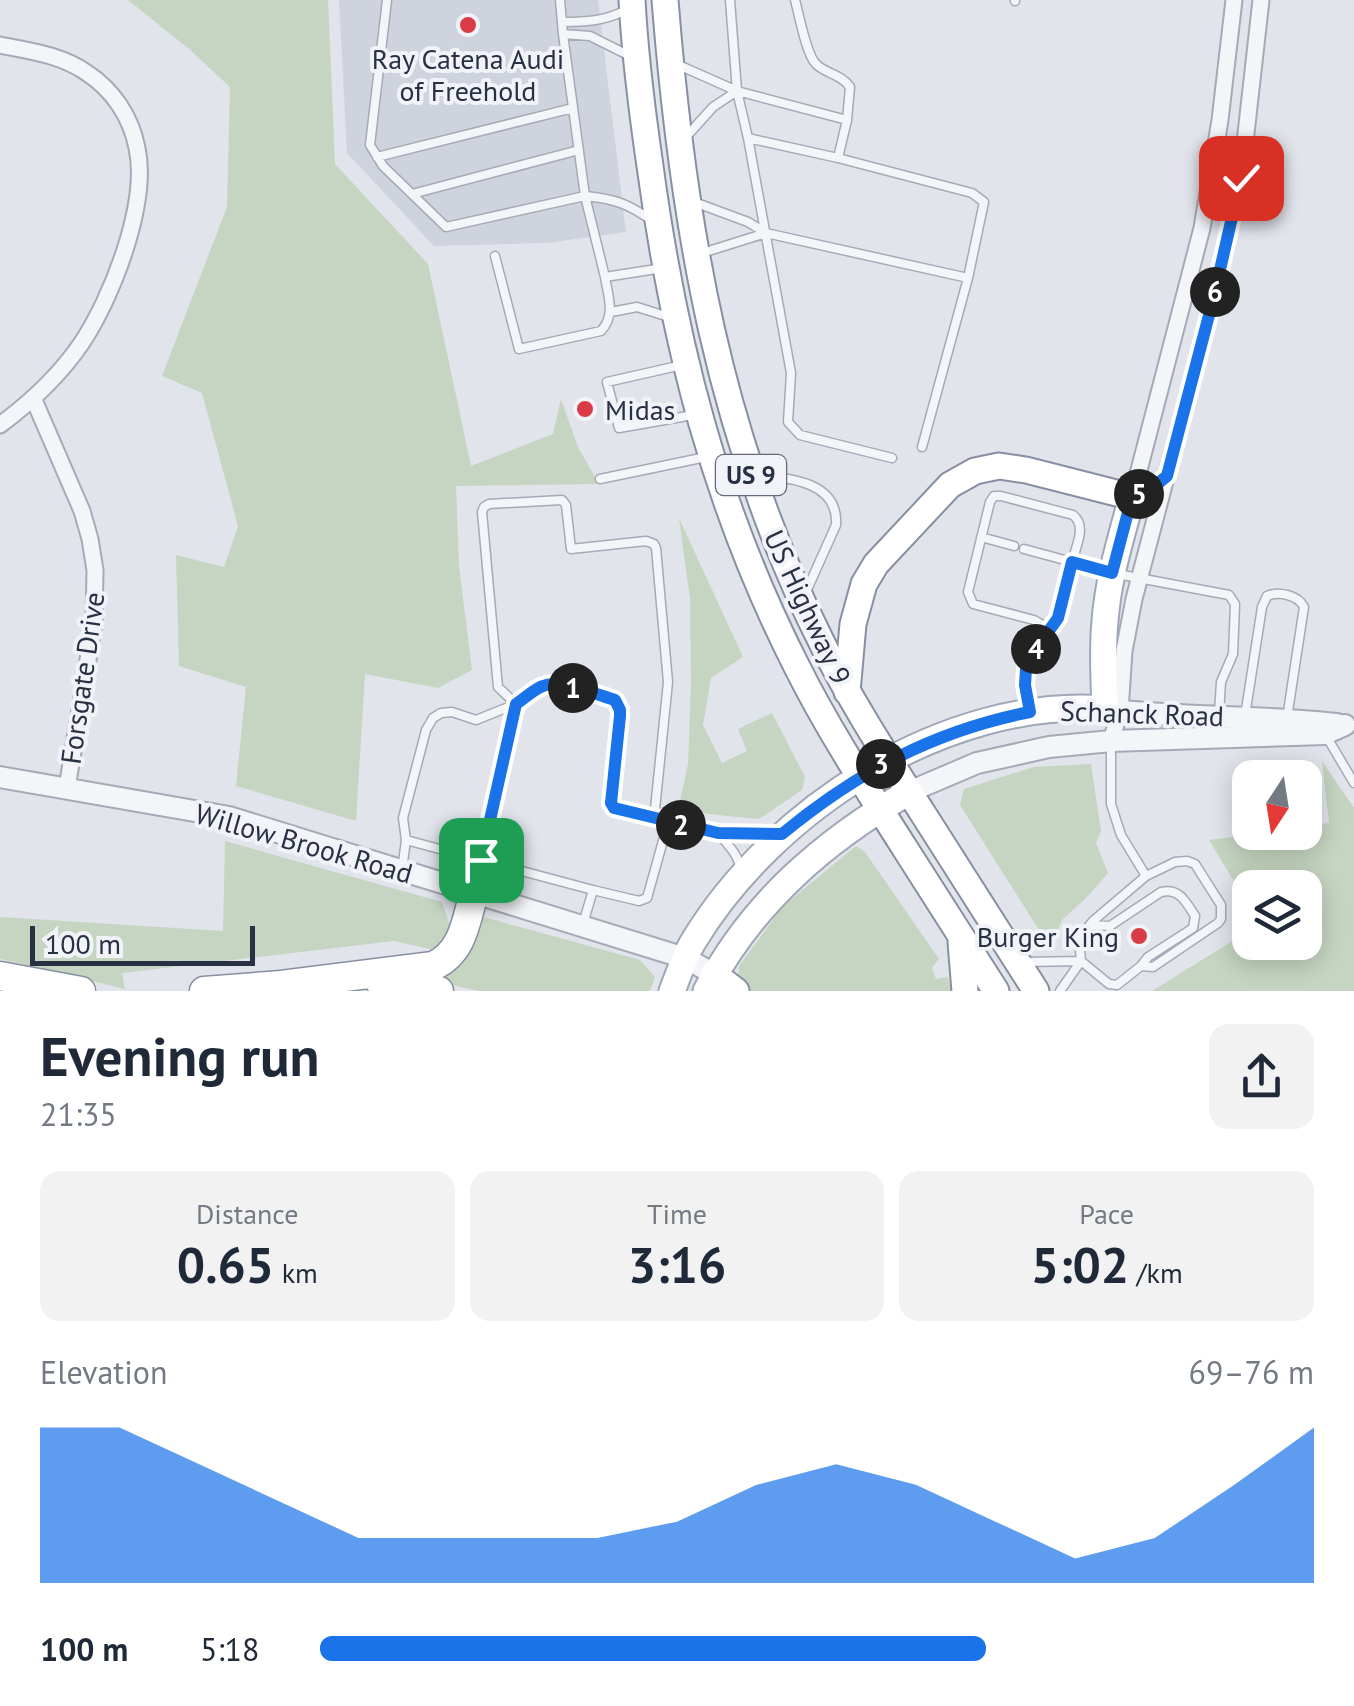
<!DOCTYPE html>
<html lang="en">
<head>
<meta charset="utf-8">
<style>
  body { margin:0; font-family:"PT Sans",sans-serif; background:#f2f2f3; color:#1f2937; height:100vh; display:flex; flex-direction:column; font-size:38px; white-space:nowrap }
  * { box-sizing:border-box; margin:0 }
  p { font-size:32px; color:#747a83 }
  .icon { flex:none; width:55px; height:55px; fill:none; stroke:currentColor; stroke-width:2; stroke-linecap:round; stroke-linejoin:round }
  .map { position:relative; height:991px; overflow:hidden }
  .side { display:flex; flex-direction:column; background:#fff; flex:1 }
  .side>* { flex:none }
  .needle { width:65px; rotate:192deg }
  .fabs { position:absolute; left:1232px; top:760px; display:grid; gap:20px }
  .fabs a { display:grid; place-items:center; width:90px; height:90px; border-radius:20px; background:#fff; box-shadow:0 5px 25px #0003; font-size:50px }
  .scale { position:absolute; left:30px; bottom:25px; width:225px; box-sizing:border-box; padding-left:10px; border:5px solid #283044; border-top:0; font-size:28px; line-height:35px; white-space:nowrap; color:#283044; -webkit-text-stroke:8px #f1f3f8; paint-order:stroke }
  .pin { position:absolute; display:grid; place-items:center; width:85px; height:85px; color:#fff; margin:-42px; border-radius:20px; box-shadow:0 5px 15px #0006 }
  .km { position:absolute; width:50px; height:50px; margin:-25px; border-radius:50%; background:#222; color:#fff; font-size:28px; line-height:50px; text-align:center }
  .round { display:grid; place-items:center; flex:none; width:105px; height:105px; border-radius:20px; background:#f2f2f3 }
  .summary { display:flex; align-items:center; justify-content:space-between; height:170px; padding:0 40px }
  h1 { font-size:55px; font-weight:700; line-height:75px }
  .metrics { display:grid; grid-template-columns:repeat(3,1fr); gap:15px; height:170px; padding:10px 40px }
  .metrics div { display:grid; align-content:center; border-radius:20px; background:#f2f2f3; text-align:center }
  .metrics b { font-size:50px; font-weight:700 }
  .metrics small { font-size:28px; font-weight:400 }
  .metrics p { font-size:28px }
  .chart { height:280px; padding:20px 40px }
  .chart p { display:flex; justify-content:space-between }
  .chart svg { width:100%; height:180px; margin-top:10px; fill:#1a73e8; opacity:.7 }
  ul { padding:0 40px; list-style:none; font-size:32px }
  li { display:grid; grid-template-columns:160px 120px 1fr; align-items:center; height:75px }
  li i { height:25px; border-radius:12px; background:#1a73e8 }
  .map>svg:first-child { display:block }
  .built { fill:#cfd3dd }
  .green { fill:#c5d5c1 }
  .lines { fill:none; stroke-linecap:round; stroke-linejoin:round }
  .service-casing { stroke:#a6aab6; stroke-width:11 }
  .minor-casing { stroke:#a6aab6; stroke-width:19 }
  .tertiary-casing { stroke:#a6aab6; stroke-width:24 }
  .primary-casing { stroke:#9fa7b7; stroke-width:29 }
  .trunk-casing { stroke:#878fa3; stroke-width:29 }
  .motorway-casing { stroke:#878fa3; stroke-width:31 }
  .service { stroke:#f4f5f8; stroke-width:8 }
  .minor { stroke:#f4f5f8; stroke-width:15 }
  .tertiary { stroke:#f4f5f8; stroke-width:20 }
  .primary { stroke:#fff; stroke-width:25 }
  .trunk { stroke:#fff; stroke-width:25 }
  .motorway { stroke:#fff; stroke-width:28 }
  .route-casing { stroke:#fff; stroke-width:20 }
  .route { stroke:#1a73e8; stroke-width:12 }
  .poi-dot { fill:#d93c47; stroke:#f1f3f8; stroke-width:4 }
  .labels { text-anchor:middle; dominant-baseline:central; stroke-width:8; stroke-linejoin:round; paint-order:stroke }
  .shield { fill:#f1f3f8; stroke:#646a7a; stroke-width:2.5 }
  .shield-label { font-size:25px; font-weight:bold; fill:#283044 }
  .poi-label { font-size:28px; fill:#283044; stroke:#f1f3f8 }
  .street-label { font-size:28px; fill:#283044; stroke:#f1f3f8 }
</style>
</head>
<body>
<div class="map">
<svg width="1354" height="991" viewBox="0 0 1354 991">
  <rect width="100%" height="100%" fill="#e1e4eb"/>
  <path class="built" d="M339,0H598L626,232L547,243L434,246L347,153Z"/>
  <path class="green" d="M128,0H328L335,164L428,264L471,466L553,434L561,399L578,447L599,484L456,486L459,566L472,670L438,688L365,674L356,821L236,786L246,687L179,666L176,555L224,567L238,526L202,393L162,376L227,207L230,87L189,49Z
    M679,518L743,657L711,678L703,725L722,763L747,751L738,729L772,713L805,777L802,790L759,819L678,811L688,764L691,684L690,599Z
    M1322,761L1354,808V991H1152L1250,930V942H1305V888H1250V908L1209,840L1264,833L1305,832V827L1329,823Z
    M1091,764L1101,831L1096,843L1108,873L1088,896L1062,920L1051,949L960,805L964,789L1034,767Z
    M225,841L442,902L450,925L444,952L394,941L122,973L125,989L0,959V917L223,931Z
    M856,846L865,852L939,959L932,968L936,979L948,977L951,991H749L738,977L739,966L783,906Z
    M480,916L640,960L655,977L650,991H479L434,981L463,963Z"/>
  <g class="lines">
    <defs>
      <path id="service" d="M387,0L370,145L383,166L446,227L585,196C616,199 628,204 653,221
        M560,0L563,34L585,196L605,277
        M730,0L737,91L748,138
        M795,0C799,14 806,54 816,64C826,74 841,74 850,87L847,120
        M1015,1V0
        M563,22C586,22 605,21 626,10
        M563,34L590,36L628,55
        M674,63L737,91L847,120L838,158L748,138L791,373L788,422L800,435L892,458
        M686,137L713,107L737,91
        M377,157L573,108
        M838,158L972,193L984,202L968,278L922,447
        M412,194L579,150
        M694,202L748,222L766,233L968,278
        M699,254L766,233
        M495,256L519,349L601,331C616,315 608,296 605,277L663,268
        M611,312L637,307L669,317
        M682,365L607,382L619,428L693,415
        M756,475C788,478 839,481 836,525L806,592
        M600,479L706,457
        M981,537L1014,546
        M1024,549L1072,562C1076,546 1087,526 1073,515L1001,496H994L990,502L968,592L973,604L1034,620L1051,630
        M1029,707L1025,685L1026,669L1033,653L1058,618L1072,562L1112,573L1229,595L1235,604L1233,654L1221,682L1219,713
        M1245,716L1262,607L1267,596C1279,591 1298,595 1304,607L1287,718
        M1325,734L1354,783
        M1111,741V804L1121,835L1146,876
        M718,833C728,845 739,855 741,871
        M406,840L593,890
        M481,860L516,704C524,699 534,689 543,685C560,679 598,695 615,700L620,710V717L611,803L616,810L654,819
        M1187,861L1195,864L1221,905V919L1218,923L1153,967L1141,966L1117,985L1109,984L1081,961L1079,939L1093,921L1146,876L1175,862Z
        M402,870L406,840L403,818L426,730L433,718L441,713L452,712L476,720L516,704L498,687L482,512L484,507L489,504L562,500L566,505L571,549L646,541L654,544L656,548L668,682L654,819L718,833L774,834
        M481,892L489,862
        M583,924L593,890L639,901L647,898L668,823
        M1090,925L1110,926L1161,892C1180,888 1186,902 1195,916L1193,928L1148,957L1141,966
        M1022,962L1081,961L1060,991"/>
      <path id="minor" d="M0,45C30,51 62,55 87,73C113,90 131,117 137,148C149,203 112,298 81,344C59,376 31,402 0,425
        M34,400L82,511L90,539L95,570L94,623L67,788
        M1132,497L1202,228L1220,120L1234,0
        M1111,741L1120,711L1124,651L1134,599L1214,296L1241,178L1261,0"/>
      <path id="tertiary" d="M1105,709C1182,719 1260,715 1337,724
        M0,777L229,817L685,958L714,974
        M909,792L977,763L1049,747L1111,741L1325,734L1345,725"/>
      <path id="primary" d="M672,991C679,974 684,957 693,942C773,809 946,697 1105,709C1104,679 1102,650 1105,621C1108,579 1121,538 1132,497
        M706,991C752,903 824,841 909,792"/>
      <path id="trunk" d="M632,0C635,56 642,111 650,166C674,344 715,506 797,667C829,731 868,790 906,850C936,897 966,944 996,991
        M665,0C683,227 719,438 822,643C851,702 887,757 922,812C960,872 998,932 1036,991
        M847,692L853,624L864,584L876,564L950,485L975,471L999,466L1026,470L1132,497
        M961,942L965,991
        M714,974L736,991"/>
      <path id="motorway" d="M0,976L81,991
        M381,984L439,991
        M204,991L281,985L433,966C463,953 466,921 474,893"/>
    </defs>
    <use href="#service" class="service-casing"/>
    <use href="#minor" class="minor-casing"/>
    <use href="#tertiary" class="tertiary-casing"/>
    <use href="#primary" class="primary-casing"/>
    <use href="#trunk" class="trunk-casing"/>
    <use href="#motorway" class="motorway-casing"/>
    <use href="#service" class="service"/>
    <use href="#minor" class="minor"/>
    <use href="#tertiary" class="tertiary"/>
    <use href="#primary" class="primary"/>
    <use href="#trunk" class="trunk"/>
    <use href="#motorway" class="motorway"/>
  </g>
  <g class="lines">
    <defs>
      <path id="route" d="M481,860L516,704C524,699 534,689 543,686C560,679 598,695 615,700L620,710V716L611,803L614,808L718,833L782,834C857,772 934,731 1030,712L1025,685L1026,669L1033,653L1058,618L1072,562L1112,573L1132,497L1156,485L1167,476L1214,296L1241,178"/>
    </defs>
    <use href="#route" class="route-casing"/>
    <use href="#route" class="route"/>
  </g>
  <g class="poi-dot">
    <circle cx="468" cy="25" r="10"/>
    <circle cx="585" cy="409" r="10"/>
    <circle cx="1139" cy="936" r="10"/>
  </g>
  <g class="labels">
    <rect class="shield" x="716" y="455" width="70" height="40" rx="8"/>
    <g class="shield-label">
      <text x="751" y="475">US 9</text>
    </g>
    <g class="poi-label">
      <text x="468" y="58">Ray Catena Audi<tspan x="468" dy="32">of Freehold</tspan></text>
      <text x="605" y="409" text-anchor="start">Midas</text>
      <text x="1119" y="936" text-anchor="end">Burger King</text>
    </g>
    <g class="street-label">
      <text transform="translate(808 607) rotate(65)">US Highway 9</text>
      <text transform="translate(82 678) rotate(-82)">Forsgate Drive</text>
      <text transform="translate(1142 713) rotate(2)">Schanck Road</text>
      <text transform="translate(304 843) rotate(16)">Willow Brook Road</text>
    </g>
  </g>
</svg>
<div class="fabs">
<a><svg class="needle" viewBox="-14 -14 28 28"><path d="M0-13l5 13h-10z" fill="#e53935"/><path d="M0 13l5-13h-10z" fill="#747a83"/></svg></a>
<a><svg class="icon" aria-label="layers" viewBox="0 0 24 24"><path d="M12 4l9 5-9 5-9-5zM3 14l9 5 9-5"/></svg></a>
</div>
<div class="scale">100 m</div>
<div class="pin" style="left:481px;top:860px;background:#1e9e55"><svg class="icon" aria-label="arrive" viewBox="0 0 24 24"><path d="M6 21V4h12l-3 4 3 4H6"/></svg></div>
<div class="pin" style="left:1241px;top:178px;background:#d93025"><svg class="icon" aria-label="check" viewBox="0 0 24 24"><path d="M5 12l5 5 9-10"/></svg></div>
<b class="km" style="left:573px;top:688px">1</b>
<b class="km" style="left:681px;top:825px">2</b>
<b class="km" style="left:881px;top:764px">3</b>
<b class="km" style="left:1036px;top:649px">4</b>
<b class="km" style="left:1139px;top:494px">5</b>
<b class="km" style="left:1215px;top:292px">6</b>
</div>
<section class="side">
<div class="summary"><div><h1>Evening run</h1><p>21:35</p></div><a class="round"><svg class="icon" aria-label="share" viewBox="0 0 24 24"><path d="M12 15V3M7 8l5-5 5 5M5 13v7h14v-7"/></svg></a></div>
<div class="metrics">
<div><p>Distance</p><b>0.65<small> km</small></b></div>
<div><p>Time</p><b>3:16</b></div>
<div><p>Pace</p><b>5:02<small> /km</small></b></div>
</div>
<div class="chart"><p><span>Elevation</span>69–76 m</p>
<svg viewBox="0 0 160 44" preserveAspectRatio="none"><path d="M0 44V6L10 6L20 15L30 24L40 33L50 33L60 33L70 33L80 29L90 20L100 15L110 20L120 29L130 38L140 33L150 20L160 6V44z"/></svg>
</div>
<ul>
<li><b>100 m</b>5:18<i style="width:67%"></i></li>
</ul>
</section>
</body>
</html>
